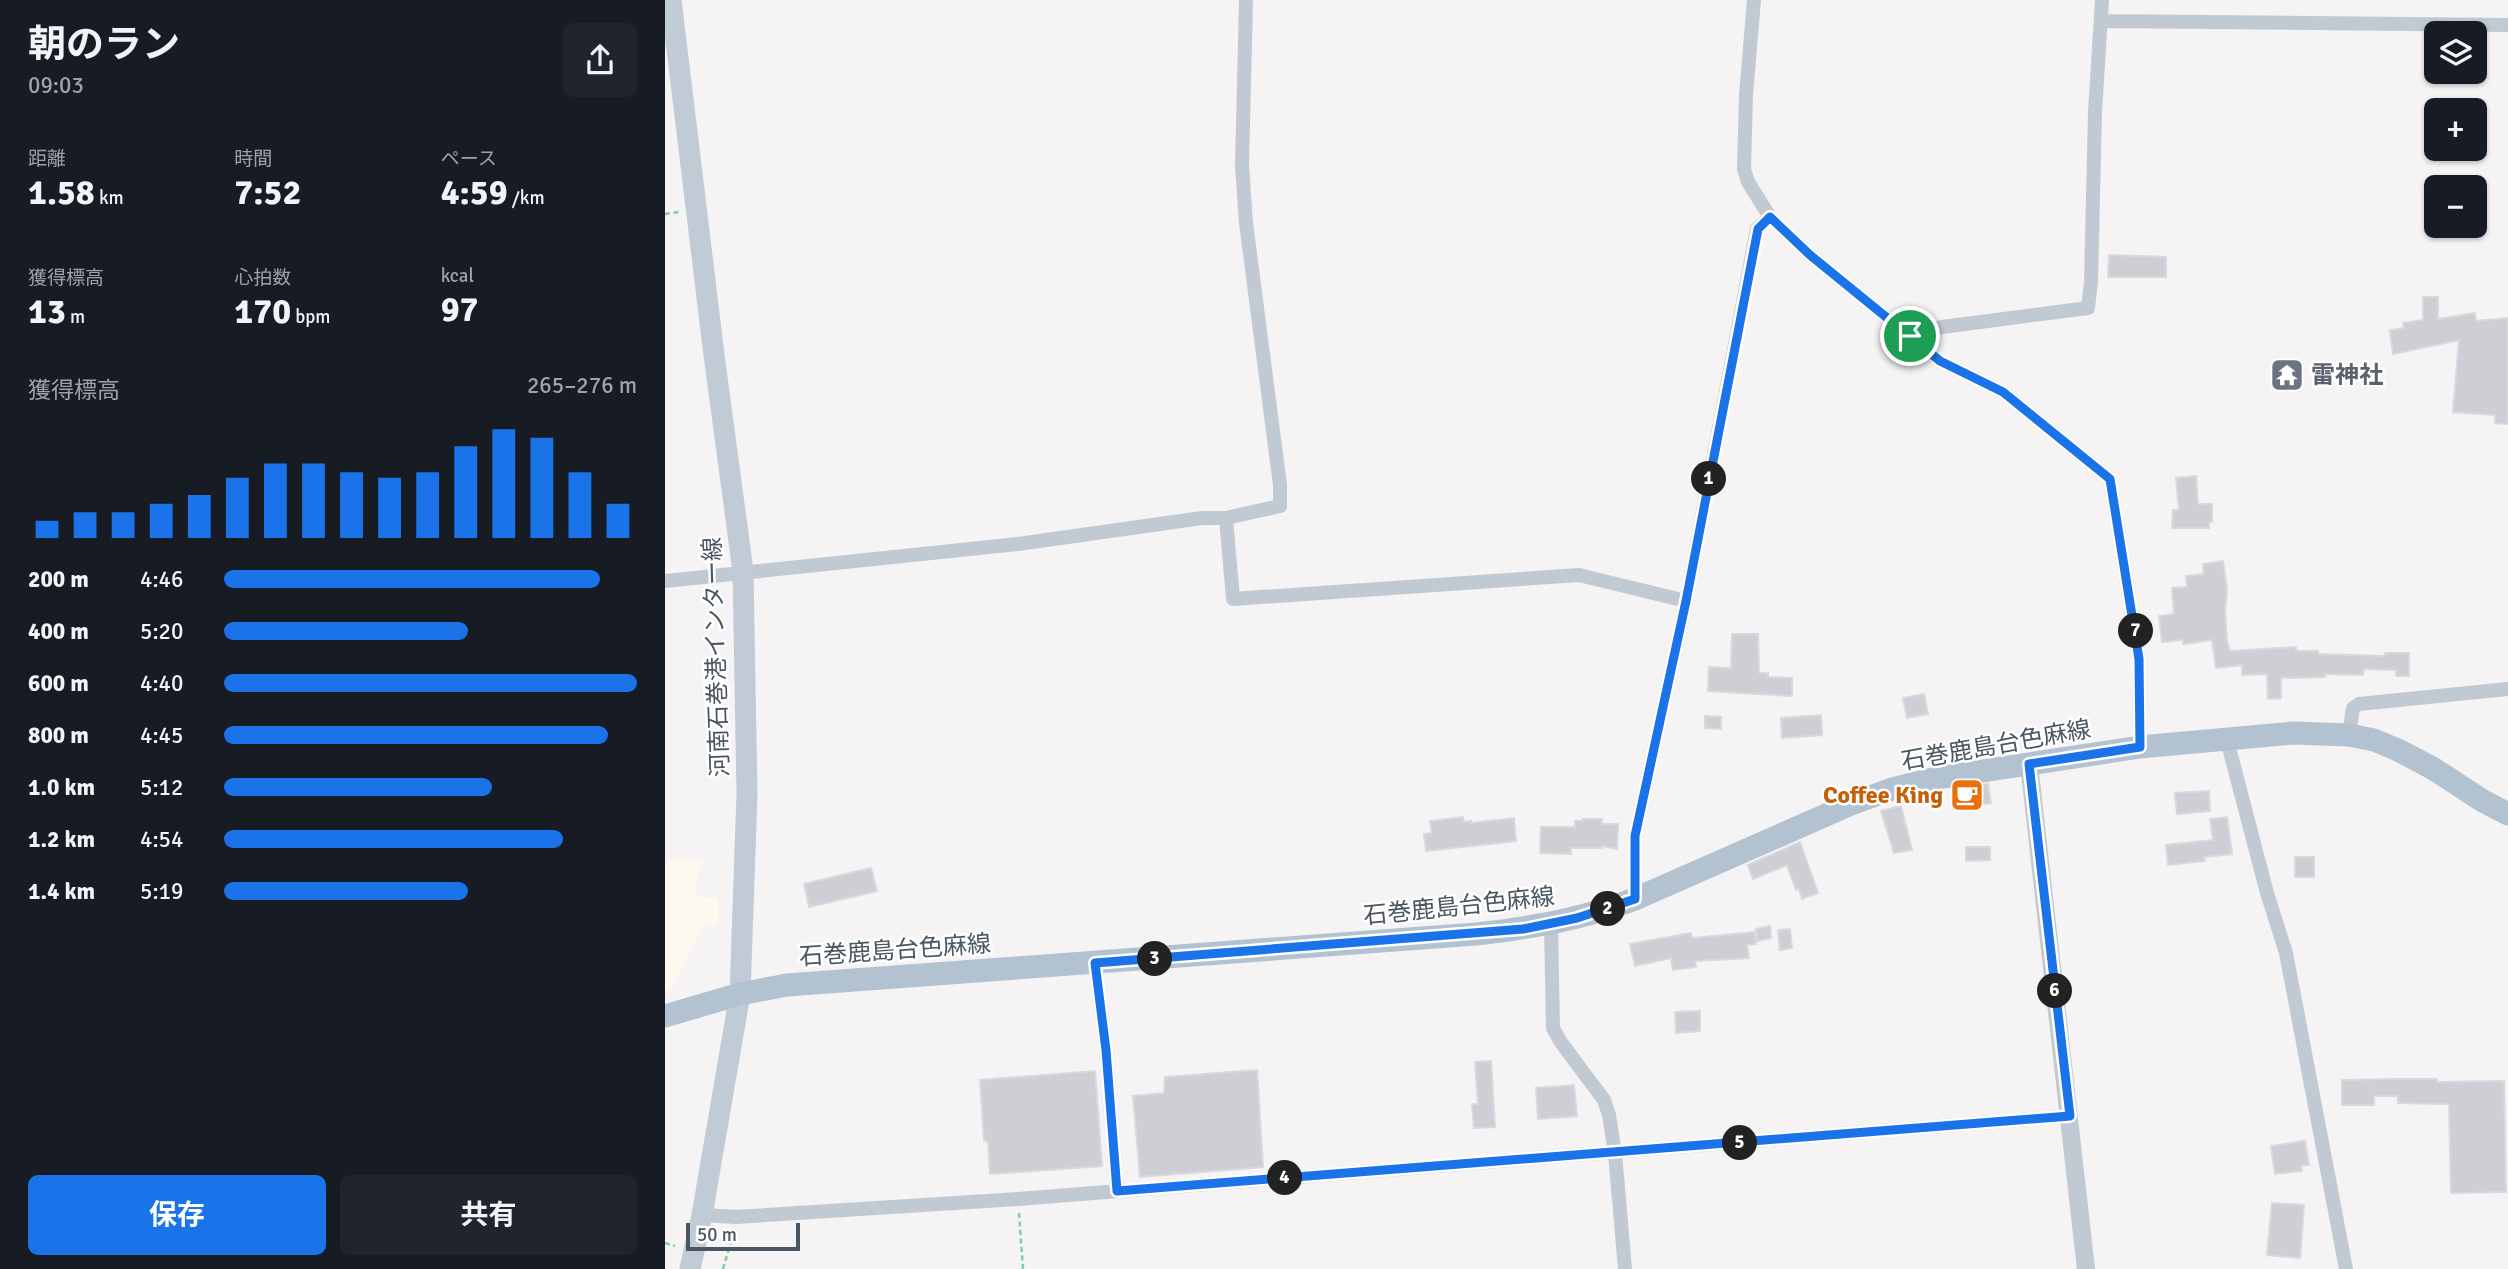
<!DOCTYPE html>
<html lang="ja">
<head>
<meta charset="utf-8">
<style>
  body { margin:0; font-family:Signika,"Noto Sans JP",sans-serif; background:#20242c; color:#f1f3f6; height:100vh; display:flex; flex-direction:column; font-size:26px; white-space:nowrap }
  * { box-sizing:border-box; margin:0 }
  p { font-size:23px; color:#9ea1a6 }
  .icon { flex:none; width:38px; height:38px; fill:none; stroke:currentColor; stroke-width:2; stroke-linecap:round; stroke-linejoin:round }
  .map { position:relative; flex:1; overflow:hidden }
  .side { display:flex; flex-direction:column; background:#171b24; width:665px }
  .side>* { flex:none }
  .buttons { position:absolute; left:1759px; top:21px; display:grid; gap:14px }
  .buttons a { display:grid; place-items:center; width:63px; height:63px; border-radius:10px; background:#171b24; box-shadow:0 2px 5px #0004; font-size:35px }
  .scale { position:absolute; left:21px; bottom:18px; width:114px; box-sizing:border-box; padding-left:7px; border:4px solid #4a5661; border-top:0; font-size:19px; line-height:24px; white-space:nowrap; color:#4a5661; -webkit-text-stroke:5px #fff; paint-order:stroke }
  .pin { position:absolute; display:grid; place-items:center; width:60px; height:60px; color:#fff; margin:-30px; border:4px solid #fff; border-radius:50%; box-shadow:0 2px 7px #0007 }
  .km { position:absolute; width:35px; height:35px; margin:-18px; border-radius:50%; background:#222; color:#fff; font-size:19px; line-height:35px; text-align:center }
  .round { display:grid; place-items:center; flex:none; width:74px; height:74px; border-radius:10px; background:#20242c }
  .headline { display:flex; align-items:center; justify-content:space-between; height:119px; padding:0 28px }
  h1 { font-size:38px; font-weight:700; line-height:52px }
  .metrics { display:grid; grid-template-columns:repeat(3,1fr); gap:10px; height:119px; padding:7px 28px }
  .metrics div { display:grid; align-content:center }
  .metrics b { font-size:35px; font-weight:700 }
  .metrics small { font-size:19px; font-weight:400 }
  .metrics p { font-size:19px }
  .chart { height:196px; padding:14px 28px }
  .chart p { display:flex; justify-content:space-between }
  .chart svg { width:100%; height:126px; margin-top:7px; stroke:#1a73e8; stroke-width:6 }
  .cta { display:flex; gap:14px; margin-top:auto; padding:14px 28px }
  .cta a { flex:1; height:80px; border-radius:10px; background:#1a73e8; color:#fff; font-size:28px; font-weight:700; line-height:80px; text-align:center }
  .cta a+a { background:#20242c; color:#f1f3f6 }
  ul { padding:0 28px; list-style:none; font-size:23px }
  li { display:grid; grid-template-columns:112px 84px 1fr; align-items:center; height:52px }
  li i { height:18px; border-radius:9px; background:#1a73e8 }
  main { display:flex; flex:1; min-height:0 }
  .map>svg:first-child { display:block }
  .commercial { fill:#fdf9ef }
  .building { fill:#cdcfd5; stroke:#d7d9de; stroke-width:2 }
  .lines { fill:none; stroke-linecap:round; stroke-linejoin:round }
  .path { stroke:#7ad0a6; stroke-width:2.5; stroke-dasharray:5 3.5; stroke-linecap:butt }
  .minor { stroke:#c1cad2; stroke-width:14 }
  .tertiary { stroke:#c1cad2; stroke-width:18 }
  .secondary { stroke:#c1cbd6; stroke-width:21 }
  .primary { stroke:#b3c2d1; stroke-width:23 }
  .route-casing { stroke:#fff; stroke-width:14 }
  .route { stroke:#1a73e8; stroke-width:9 }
  .labels { text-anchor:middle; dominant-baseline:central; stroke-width:5; stroke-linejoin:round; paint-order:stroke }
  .worship-label { font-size:24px; font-weight:bold; fill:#5b616d; stroke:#fff; text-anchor:start }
  .street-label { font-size:24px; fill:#4a5661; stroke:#fff }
  .food-label { font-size:24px; font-weight:bold; fill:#c56008; stroke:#fff; text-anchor:end }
</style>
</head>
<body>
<main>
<section class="side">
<div class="headline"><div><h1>朝のラン</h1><p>09:03</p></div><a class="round"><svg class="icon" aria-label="share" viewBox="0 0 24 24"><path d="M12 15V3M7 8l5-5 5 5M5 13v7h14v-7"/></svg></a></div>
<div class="metrics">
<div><p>距離</p><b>1.58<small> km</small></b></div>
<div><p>時間</p><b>7:52</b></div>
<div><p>ペース</p><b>4:59<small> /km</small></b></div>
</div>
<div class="metrics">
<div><p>獲得標高</p><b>13<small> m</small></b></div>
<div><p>心拍数</p><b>170<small> bpm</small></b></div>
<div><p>kcal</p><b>97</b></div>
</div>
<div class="chart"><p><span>獲得標高</span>265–276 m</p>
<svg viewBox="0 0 160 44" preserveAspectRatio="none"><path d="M5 44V38M15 44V35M25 44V35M35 44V32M45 44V29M55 44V23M65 44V18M75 44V18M85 44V21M95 44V23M105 44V21M115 44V12M125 44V6M135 44V9M145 44V21M155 44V32"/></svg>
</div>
<ul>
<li><b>200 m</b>4:46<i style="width:91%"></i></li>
<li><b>400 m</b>5:20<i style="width:59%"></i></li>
<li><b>600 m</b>4:40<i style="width:100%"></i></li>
<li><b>800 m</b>4:45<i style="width:93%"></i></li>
<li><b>1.0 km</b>5:12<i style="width:65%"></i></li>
<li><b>1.2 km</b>4:54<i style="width:82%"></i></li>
<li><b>1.4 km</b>5:19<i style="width:59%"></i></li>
</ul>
<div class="cta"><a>保存</a><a>共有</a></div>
</section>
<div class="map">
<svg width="1843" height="1269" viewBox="0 0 1843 1269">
  <rect width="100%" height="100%" fill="#f5f3f3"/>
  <path class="commercial" d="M4,859L37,861L29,890L37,898H53V925L39,924L7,988L0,990V868Z"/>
  <path class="building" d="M1444,255L1501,257V277H1443Z
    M1758,297H1773V319L1810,313L1811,321L1843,318V424L1830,423V415L1788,412L1794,340L1728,354L1725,330L1739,328L1738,323L1758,320Z
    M1531,476L1533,504H1547V522H1544V528H1507L1508,510H1514L1511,478Z
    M1558,561L1562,589L1560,611L1562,641L1565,651L1631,647V651H1653V654L1720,656V653H1744V676H1731V670L1699,669L1698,675L1660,674V677L1616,678V698L1603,699L1602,674L1577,675V665L1551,668L1547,640L1518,644V640L1497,642L1494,616L1509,614L1507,588L1522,587L1521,576L1539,574L1538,564Z
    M1067,634H1093L1094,673H1103V677L1127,678V696L1043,691L1044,667L1066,668Z
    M1259,694L1263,714L1242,718L1238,698Z
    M1156,715L1157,735L1117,738L1116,718Z
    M1040,716L1056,717V729L1040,728Z
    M1323,784L1326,803L1308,806L1305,787Z
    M1544,791L1545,811L1512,814L1510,793Z
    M1236,806L1247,850L1229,853L1216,811Z
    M798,817L799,822L806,821V823L849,818L851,841L761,851L759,834L767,833L765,821Z
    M1562,817L1567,854L1539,857L1540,861L1503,865L1501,845L1548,840L1545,819Z
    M918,819H937V824H953L952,849L938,846L937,848H906V854L875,853L876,827H910V821H918Z
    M1135,842L1153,893L1137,899L1134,889L1131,890L1122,865L1088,879L1083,865Z
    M1301,847H1325V860L1301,861Z
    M1630,857H1649V877H1630Z
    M206,868L212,891L144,907L139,884Z
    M1105,926L1106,938L1093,941L1091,929Z
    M1125,929L1127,948L1115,950L1113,930Z
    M1090,932L1091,944L1082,945L1084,958L1030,961L1031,967L1008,970L1006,958L970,966L965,944L1026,933L1027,938Z
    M1035,1011V1031L1011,1033L1010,1012Z
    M826,1061L830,1127L809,1128L807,1104H813L810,1062Z
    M592,1070L598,1167L475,1177L468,1096L499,1093L500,1077Z
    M430,1071L437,1166L325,1174L323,1141H319L315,1080Z
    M1733,1079H1772V1082L1839,1081L1841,1192L1786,1193L1784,1104L1733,1103V1096H1709V1105H1677V1080Z
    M909,1085L912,1116L873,1119L871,1088Z
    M1640,1141L1644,1165L1636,1166L1637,1171L1610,1174L1606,1146Z
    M1607,1203L1639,1205L1635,1258L1602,1255Z"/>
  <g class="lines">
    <path class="path" d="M0,214L14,212
      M354,1213L358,1269
      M0,1243L10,1246
      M58,1269L69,1231"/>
    <path class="minor" d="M1089,0L1081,95L1079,169L1083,182L1105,217L1145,255L1275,361L1338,392L1445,479L1474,659L1475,747
      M1437,21L1843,25
      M1245,336L1277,327L1423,308L1426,282L1430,112L1437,0
      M561,518L568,599L914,575L1021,601
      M0,581L353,544L537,518H561L615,506V485L581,223L577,165L581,0
      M1684,735L1688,708L1694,704L1843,689
      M1562,740L1602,893L1621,953L1681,1269
      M970,899V836L1021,601L1092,229L1105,217
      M886,925L888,1028L895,1041L939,1100L944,1115L950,1153L960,1269
      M430,963L441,1050L452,1191
      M37,1215L71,1217L353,1199L1405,1116"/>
    <path class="tertiary" d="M1364,764L1421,1269"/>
    <path class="secondary" d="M6,0L49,355L78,571L82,794L75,994L37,1215L25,1269"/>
    <path class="primary" d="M0,1016L75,994L122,985L811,934C866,928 918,919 970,899L1186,804L1227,789L1272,778L1475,747L1628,733L1684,735L1709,740L1733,750L1769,769L1818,801L1843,814"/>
  </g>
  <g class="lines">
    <defs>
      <path id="route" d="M1105,217L1145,255L1275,361L1338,392L1445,479L1474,659L1475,747L1364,764L1405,1116L452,1191L441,1050L430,963L858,929L912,918L970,899V836L1021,601L1093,229Z"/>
    </defs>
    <use href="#route" class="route-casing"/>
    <use href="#route" class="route"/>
  </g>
  <defs>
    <symbol id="temple-square" viewBox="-11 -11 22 22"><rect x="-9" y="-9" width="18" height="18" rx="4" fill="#6b7280" stroke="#fff"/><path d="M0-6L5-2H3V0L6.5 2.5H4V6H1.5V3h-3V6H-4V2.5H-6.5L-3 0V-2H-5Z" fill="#fff"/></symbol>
    <symbol id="cafe-square" viewBox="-11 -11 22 22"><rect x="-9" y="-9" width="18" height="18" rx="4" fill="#e8710a" stroke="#fff"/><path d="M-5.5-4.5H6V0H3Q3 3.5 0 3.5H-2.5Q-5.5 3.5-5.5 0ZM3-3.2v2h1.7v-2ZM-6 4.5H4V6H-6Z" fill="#fff"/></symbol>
  </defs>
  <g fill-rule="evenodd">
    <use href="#temple-square" x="1603" y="356" width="38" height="38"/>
    <use href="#cafe-square" x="1283" y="776" width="38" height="38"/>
  </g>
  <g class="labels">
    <g class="worship-label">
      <text x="1646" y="375">雷神社</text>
    </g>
    <g class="street-label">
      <text transform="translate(51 657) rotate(-92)">河南石巻港インター線</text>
      <text transform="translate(1331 745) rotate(-10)">石巻鹿島台色麻線</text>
      <text transform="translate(794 906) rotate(-6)">石巻鹿島台色麻線</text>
      <text transform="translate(230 950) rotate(-4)">石巻鹿島台色麻線</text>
    </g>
    <g class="food-label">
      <text x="1278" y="795">Coffee King</text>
    </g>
  </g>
</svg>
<div class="buttons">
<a><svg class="icon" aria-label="layers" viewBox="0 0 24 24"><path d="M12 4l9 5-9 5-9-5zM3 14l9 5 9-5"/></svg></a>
<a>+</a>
<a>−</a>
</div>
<div class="scale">50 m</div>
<div class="pin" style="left:1245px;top:336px;background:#1e9e55"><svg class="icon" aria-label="arrive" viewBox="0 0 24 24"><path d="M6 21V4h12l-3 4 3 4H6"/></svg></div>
<b class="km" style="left:1044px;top:479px">1</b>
<b class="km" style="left:943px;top:909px">2</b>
<b class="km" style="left:490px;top:959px">3</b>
<b class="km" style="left:620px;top:1178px">4</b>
<b class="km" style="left:1075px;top:1143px">5</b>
<b class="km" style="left:1390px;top:991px">6</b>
<b class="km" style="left:1471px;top:631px">7</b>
</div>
</main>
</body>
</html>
